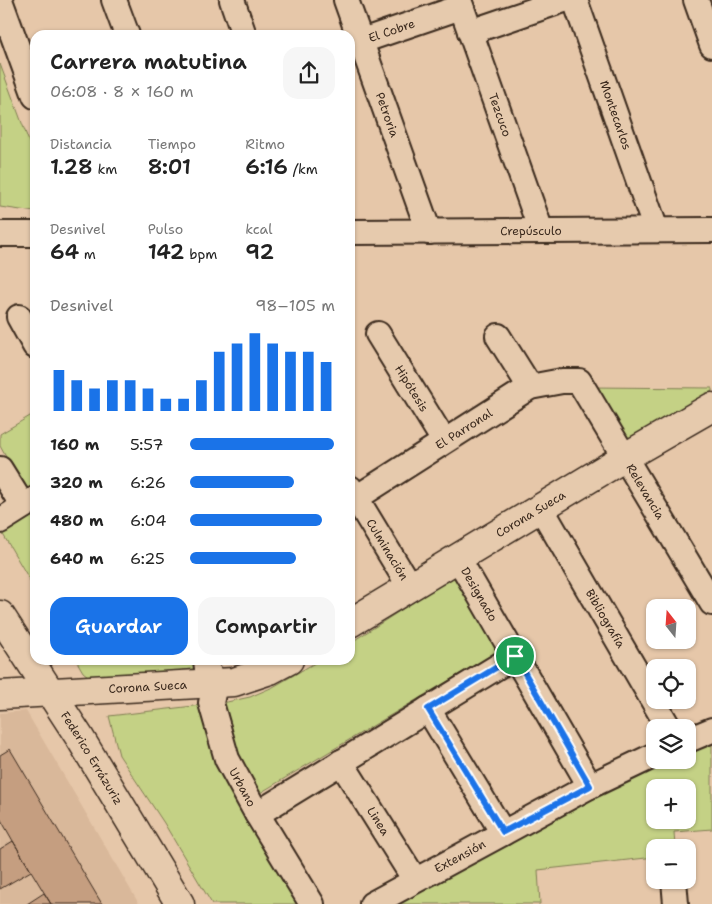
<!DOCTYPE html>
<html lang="es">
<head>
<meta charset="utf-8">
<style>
  body { margin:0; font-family:"Shantell Sans",sans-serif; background:#f6f6f6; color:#222; height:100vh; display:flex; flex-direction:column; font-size:19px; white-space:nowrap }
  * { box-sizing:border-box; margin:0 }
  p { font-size:16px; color:#767676 }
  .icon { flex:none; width:28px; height:28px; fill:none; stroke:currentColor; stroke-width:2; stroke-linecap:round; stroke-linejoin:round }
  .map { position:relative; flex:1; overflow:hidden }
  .sheet { position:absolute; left:30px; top:30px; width:325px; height:635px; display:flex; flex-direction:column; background:#fff; border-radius:15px; box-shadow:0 1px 4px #0004 }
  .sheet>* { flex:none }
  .needle { width:32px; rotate:343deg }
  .fabs { position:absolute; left:646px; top:599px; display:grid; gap:10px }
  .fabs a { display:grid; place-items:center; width:50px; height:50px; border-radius:10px; background:#fff; box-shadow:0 1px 4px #0004; font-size:25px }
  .pin { position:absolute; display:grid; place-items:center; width:42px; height:42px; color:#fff; margin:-21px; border:2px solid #fff; border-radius:50%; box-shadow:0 1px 5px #0007 }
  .round { display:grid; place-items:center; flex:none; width:52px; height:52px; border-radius:15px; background:#f6f6f6 }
  .overview { display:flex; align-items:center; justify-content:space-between; height:85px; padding:0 20px }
  h1 { font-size:22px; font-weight:600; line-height:38px }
  .stats { display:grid; grid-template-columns:repeat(3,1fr); gap:8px; height:85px; padding:5px 20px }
  .stats div { display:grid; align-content:center }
  .stats b { font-size:21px; font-weight:600 }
  .stats small { font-size:14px; font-weight:400 }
  .stats p { font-size:14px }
  .chart { height:140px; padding:10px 20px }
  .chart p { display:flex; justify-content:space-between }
  .chart svg { width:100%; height:90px; margin-top:5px; stroke:#1a73e8; stroke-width:6 }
  .action { display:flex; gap:10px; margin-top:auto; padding:10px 20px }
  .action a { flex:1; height:58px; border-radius:15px; background:#1a73e8; color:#fff; font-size:20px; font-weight:600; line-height:58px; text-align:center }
  .action a+a { background:#f6f6f6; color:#222 }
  ul { padding:0 20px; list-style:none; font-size:16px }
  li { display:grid; grid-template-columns:80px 60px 1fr; align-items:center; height:38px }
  li i { height:12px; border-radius:6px; background:#1a73e8 }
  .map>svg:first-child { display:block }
  .built { fill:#d9b89a }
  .green { fill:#c4d185; stroke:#807e52; fill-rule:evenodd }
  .building { fill:#c59e80; stroke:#3b2a1e }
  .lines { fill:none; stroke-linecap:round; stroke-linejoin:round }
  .street-casing { stroke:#3b2a1e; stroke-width:28 }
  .secondary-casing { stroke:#3b2a1e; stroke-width:31 }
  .street { stroke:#e6caad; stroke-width:24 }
  .secondary { stroke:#e6caad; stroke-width:28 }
  .route-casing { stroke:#fff; stroke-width:10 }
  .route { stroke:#1a73e8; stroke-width:6 }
  .labels { text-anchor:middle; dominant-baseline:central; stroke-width:4; stroke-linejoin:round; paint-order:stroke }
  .street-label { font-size:12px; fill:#3b2a1e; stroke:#e6caad }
</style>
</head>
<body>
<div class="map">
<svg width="712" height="904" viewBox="0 0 712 904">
  <rect width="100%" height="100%" fill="#e6c7a9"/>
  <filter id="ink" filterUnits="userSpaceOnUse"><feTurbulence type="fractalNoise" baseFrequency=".02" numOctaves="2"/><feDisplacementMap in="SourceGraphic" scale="10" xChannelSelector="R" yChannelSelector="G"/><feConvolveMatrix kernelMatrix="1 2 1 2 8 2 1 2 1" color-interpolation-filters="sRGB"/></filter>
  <g filter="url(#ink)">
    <path class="built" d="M26,711L139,904H0V713Z"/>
    <path class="green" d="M0,64L35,158V212L0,207Z
      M589,387L712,388V391L623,444Z
      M35,413V490L27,495L0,446V434Z
      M35,510V589L1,531Z
      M454,576L500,650L260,793L248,771L229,781L306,904H212L164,823L119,755L109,716L227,702L250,697L273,687L320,660H350V643Z
      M76,660H201V668L93,680L83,672Z
      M712,737V829L674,832L675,847L655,848V857L538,870L540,904H395L664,760H688V748ZM655,788H688V820H655Z"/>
    <path class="building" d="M10,749L102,904H51L13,841L0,818V755Z
      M13,841L31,871L0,889V849Z
      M44,893L51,904H27Z"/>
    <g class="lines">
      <defs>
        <g id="street">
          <path d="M0,0L35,96"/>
          <path d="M114,0L127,35"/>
          <path d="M232,0L244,35"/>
          <path id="s1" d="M346,0L429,232"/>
          <path id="s2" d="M459,0L541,231"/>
          <path id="s3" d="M575,0L656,230"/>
          <path d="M696,0L712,45"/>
          <path d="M470,32L564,0"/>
          <path id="s4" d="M350,45L461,7"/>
          <path id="s5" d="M350,232L712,230"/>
          <path d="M0,234H35"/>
          <path d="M19,317L35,346"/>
          <path id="s6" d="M378,334L444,441"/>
          <path d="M498,336L530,387"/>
          <path d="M0,469L23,506"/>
          <path id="s7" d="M350,488L410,587"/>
          <path id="s8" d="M356,498L530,387L562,381H579L712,603"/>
          <path id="s9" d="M541,508L669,728"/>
          <path d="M0,521L35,499"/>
          <path id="s10" d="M458,558L590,786"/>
          <path id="s11" d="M206,660L207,669L215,684L211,703L227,759L257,814L312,904"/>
          <path d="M428,709L503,833"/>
          <path d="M688,740L712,730"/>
          <path id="s12" d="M341,762L415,880"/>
          <path d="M257,814L515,656"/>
          <path d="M674,880L676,904"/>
          <path id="s13" d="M372,904L590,786L655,755"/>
        </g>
        <g id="secondary">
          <path id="s14" d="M0,615L80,738L180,904"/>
          <path id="s15" d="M350,623L625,457L712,407"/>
          <path id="s16" d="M0,695L234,682L270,670L289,660"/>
        </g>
      </defs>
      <use href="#street" class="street-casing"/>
      <use href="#secondary" class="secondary-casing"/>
      <use href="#street" class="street"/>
      <use href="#secondary" class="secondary"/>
    </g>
  </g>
  <g class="lines" filter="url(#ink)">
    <defs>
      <path id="route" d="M515,656L590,786L503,832L428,709Z"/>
    </defs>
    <use href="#route" class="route-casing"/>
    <use href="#route" class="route"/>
  </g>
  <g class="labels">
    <g class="street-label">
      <text stroke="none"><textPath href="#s4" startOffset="44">El Cobre</textPath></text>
      <text stroke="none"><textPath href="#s2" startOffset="122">Tezcuco</textPath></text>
      <text stroke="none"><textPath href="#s3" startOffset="122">Montecarlos</textPath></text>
      <text stroke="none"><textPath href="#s1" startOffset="122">Petroria</textPath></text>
      <text stroke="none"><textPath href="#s5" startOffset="181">Crepúsculo</textPath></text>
      <text stroke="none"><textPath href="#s6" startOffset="64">Hipótesis</textPath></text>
      <text stroke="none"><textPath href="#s8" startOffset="128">El Parronal</textPath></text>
      <text stroke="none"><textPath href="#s8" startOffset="385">Relevancia</textPath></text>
      <text stroke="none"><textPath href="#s15" startOffset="211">Corona Sueca</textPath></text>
      <text stroke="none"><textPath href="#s7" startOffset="72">Culminación</textPath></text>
      <text stroke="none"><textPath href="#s10" startOffset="42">Designado</textPath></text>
      <text stroke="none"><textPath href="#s9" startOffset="128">Bibliografía</textPath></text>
      <text stroke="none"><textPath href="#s16" startOffset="148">Corona Sueca</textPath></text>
      <text stroke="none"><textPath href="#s14" startOffset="170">Federico Errázuriz</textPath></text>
      <text stroke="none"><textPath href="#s11" startOffset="136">Urbano</textPath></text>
      <text stroke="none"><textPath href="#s12" startOffset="70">Linea</textPath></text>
      <text stroke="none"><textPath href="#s13" startOffset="100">Extensión</textPath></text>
    </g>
  </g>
</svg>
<div class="fabs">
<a><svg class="needle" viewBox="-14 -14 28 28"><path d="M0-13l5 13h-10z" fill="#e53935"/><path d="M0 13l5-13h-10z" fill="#767676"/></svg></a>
<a><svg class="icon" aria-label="locate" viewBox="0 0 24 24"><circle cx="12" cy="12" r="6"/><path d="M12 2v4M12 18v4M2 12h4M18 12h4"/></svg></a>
<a><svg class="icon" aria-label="layers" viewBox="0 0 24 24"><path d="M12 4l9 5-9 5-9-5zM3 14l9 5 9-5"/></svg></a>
<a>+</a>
<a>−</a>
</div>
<div class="pin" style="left:515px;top:656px;background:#1e9e55"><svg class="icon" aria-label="arrive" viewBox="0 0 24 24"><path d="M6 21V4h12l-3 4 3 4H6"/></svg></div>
<section class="sheet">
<div class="overview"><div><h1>Carrera matutina</h1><p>06:08 · 8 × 160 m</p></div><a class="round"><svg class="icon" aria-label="share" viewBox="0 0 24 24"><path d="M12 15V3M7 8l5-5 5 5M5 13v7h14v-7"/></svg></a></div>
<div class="stats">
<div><p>Distancia</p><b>1.28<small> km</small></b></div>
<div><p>Tiempo</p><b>8:01</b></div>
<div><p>Ritmo</p><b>6:16<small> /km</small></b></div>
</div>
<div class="stats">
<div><p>Desnivel</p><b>64<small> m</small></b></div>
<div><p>Pulso</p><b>142<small> bpm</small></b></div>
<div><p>kcal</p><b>92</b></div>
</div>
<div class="chart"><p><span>Desnivel</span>98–105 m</p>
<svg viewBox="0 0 160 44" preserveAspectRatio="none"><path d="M5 44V24M15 44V29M25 44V33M35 44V29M45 44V29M55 44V33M65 44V38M75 44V38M85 44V29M95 44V15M105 44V11M115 44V6M125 44V11M135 44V15M145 44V15M155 44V20"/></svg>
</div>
<ul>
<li><b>160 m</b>5:57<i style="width:99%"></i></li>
<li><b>320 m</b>6:26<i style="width:72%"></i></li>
<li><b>480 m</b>6:04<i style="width:91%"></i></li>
<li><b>640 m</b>6:25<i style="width:73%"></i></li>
</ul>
<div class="action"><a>Guardar</a><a>Compartir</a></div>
</section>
</div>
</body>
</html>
